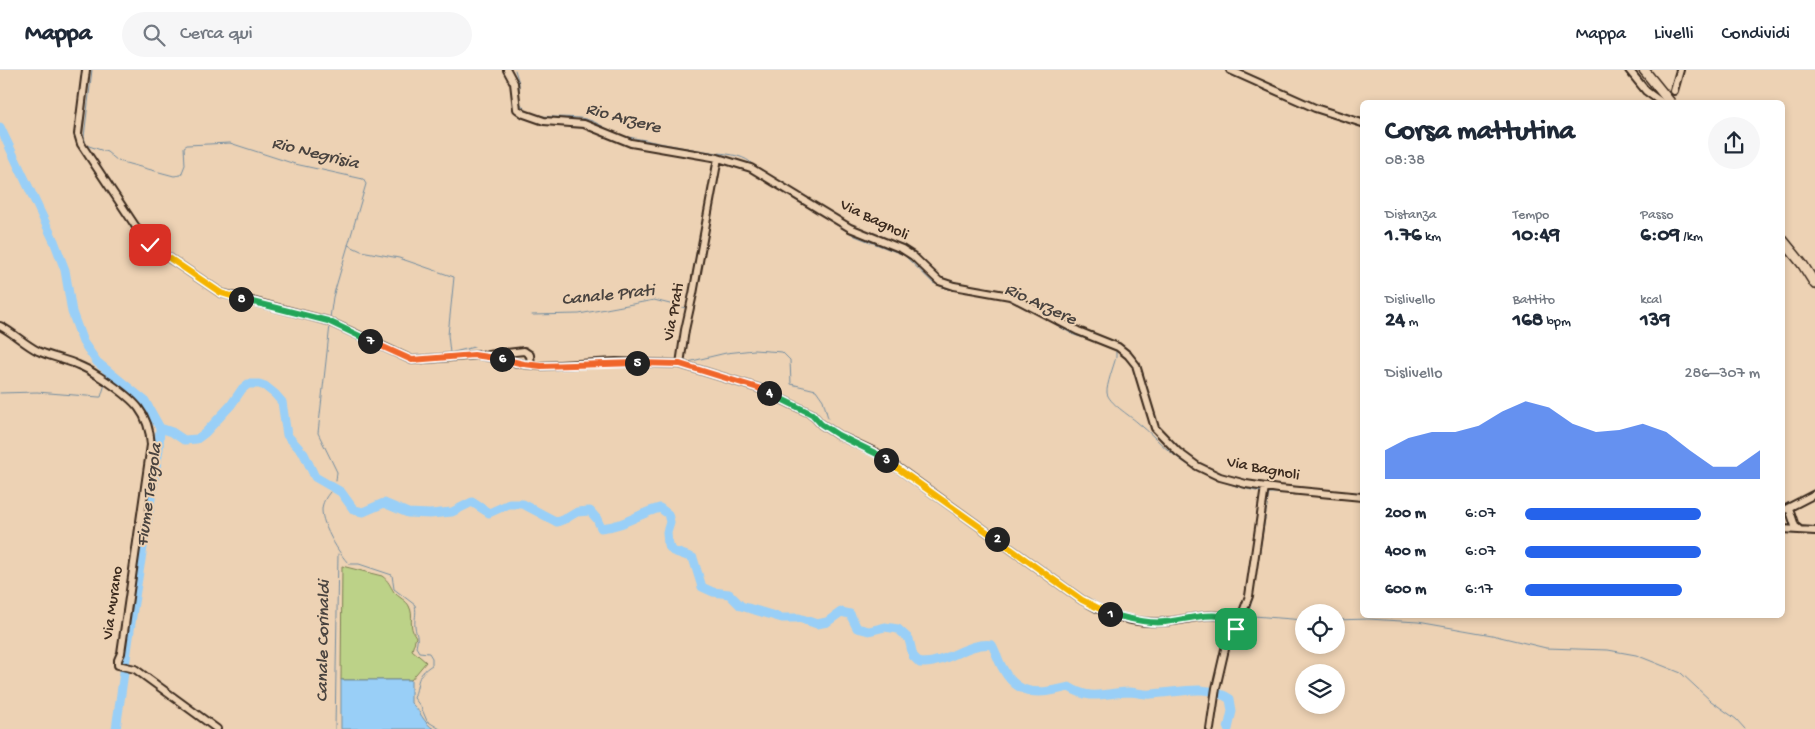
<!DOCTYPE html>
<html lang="it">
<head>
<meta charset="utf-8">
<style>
  body { margin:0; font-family:"Gochi Hand",sans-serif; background:#f6f6f7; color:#1f2937; height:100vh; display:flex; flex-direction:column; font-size:19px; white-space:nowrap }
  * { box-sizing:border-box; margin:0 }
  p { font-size:16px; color:#747a83 }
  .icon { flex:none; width:28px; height:28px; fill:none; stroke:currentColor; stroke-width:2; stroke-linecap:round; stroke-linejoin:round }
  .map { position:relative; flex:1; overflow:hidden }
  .side { position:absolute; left:1360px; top:30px; width:425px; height:518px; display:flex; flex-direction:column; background:#fff; border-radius:8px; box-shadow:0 2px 8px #0003 }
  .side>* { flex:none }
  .controls { position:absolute; left:1295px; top:534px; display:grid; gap:10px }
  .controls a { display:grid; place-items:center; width:50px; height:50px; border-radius:50%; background:#fff; box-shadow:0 2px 8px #0003; font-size:25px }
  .pin { position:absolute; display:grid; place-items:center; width:42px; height:42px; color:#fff; margin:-21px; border-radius:10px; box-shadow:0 2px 8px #0006 }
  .km { position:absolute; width:25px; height:25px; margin:-12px; border-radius:50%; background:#222; color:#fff; font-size:14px; line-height:25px; text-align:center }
  .round { display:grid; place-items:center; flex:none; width:52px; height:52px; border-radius:26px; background:#f6f6f7 }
  .overview { display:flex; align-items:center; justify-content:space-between; height:85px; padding:0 25px }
  h1 { font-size:28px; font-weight:700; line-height:38px }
  .stats { display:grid; grid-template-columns:repeat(3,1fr); gap:8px; height:85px; padding:5px 25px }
  .stats div { display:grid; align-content:center }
  .stats b { font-size:21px; font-weight:700 }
  .stats small { font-size:14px; font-weight:400 }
  .stats p { font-size:14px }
  .chart { height:140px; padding:10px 25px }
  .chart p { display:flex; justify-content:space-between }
  .chart svg { width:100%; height:90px; margin-top:5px; fill:#2563eb; opacity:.7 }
  ul { padding:0 25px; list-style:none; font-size:16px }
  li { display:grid; grid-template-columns:80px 60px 1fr; align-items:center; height:38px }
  li i { height:12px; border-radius:6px; background:#2563eb }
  header { display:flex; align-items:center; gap:30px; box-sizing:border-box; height:70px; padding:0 25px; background:#fff; border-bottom:1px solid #e0e1e3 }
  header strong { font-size:24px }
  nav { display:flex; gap:28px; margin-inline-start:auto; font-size:18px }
  .search { width:350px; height:45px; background:#f6f6f7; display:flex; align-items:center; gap:12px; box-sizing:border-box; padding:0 18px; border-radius:28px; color:#747a83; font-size:19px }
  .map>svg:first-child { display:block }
  .green { fill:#bcd288; stroke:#7c7e53 }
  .water { fill:#99cff7; stroke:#738da0 }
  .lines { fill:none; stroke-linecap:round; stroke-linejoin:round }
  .stream { stroke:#738da0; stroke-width:1 }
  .river { stroke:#99cff7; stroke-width:9 }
  .minor-casing { stroke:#3b2a1e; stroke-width:10 }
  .highway-casing { stroke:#3b2a1e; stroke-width:12 }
  .minor { stroke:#edd2b4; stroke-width:6 }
  .highway { stroke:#edd2b4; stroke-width:9 }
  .split-1-casing { stroke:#fff; stroke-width:10 }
  .split-2-casing { stroke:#fff; stroke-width:10 }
  .split-3-casing { stroke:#fff; stroke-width:10 }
  .split-4-casing { stroke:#fff; stroke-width:10 }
  .split-5-casing { stroke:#fff; stroke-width:10 }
  .split-6-casing { stroke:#fff; stroke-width:10 }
  .split-7-casing { stroke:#fff; stroke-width:10 }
  .split-8-casing { stroke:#fff; stroke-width:10 }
  .split-9-casing { stroke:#fff; stroke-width:10 }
  .split-1 { stroke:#22a559; stroke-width:6 }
  .split-2 { stroke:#f5b400; stroke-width:6 }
  .split-3 { stroke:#f5b400; stroke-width:6 }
  .split-4 { stroke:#22a559; stroke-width:6 }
  .split-5 { stroke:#f0652b; stroke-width:6 }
  .split-6 { stroke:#f0652b; stroke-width:6 }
  .split-7 { stroke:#f0652b; stroke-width:6 }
  .split-8 { stroke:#22a559; stroke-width:6 }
  .split-9 { stroke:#f5b400; stroke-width:6 }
  .labels { text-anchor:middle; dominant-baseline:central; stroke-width:4; stroke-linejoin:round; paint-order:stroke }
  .street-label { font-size:16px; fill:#3b2a1e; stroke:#edd2b4 }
  .water-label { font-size:18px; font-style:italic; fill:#49433f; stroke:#edd2b4 }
</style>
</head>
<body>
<header>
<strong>Mappa</strong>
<div class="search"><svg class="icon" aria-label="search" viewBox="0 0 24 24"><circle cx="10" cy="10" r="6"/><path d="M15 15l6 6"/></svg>Cerca qui</div>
<nav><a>Mappa</a><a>Livelli</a><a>Condividi</a></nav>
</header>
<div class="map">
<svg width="1815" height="659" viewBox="0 0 1815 659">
  <rect width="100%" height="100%" fill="#edd2b4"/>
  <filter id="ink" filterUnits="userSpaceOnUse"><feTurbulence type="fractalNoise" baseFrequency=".02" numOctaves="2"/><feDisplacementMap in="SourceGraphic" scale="10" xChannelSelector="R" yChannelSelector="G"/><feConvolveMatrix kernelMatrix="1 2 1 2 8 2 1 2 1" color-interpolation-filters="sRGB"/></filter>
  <g filter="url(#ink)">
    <path class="green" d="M342,496L382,506C389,511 390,516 394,522C398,527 407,531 409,536C415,547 407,555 416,567L412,580L426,592L411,610H341Z"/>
    <path class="water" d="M341,610H411V633C421,641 423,653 434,659H341Z"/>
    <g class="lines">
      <path class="stream" d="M92,0L84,67L86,75L107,82L118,91L174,106L181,105L185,95L184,77L187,75L230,73L295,94L363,109L366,114L333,227L330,248
        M515,0L519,13V26
        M519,30C527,55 569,43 589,50C599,53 609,61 620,65C630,68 643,69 654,72C675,76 696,80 718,83C729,84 747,86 753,95
        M754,104L855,166L904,185L933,213L948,219L983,224
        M348,175L361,181L399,188L454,207L448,265L450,283L474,277
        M1000,227L1022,235
        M1036,243L1074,265L1098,272
        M532,245L579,244L654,230L686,238
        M330,255L318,363L337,402L336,411
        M686,274L690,251
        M1113,278L1116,281V287C1114,295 1106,316 1107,323C1109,333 1129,345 1137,352C1150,362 1161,375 1174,385C1200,405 1229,416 1261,422
        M684,288L685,290L688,292L726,283L754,280L782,282L790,290L791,314L816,320L823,330L828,348
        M0,323L37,322L99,327H101L105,314
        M1281,416L1362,423
        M330,422C326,427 322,433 322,440C322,455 339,484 349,494H359L392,505L394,519L415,535C417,545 414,549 415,556C416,566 419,565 416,577L419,582L429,583L432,588V595C415,606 420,611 414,628L421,637L427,651L440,659
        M1268,423H1269L1252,530L1249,541L1250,544L1254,546L1304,550
        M1269,423H1280
        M1782,463L1815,465
        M1336,550L1368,549L1418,552L1492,565L1546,578L1608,580L1636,585L1681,603L1711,631L1736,649L1745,659
        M335,659L338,484"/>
      <path class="river" d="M0,57L54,171L65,200L72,242L83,272L97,292L145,331L160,358L159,379L133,539L116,659
        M160,358L172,362L184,370L197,369L205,363L231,335L242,319L248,314H259L265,316L275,324L282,332L287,365L304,384L315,407L341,422L354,440L363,442L384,433L408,443L430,444L452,442L472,432L489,443L509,434H523L557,452L567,448L577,442L590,441L597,449L601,458C623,457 639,443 660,438L668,444L670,452L667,462L668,475L673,481L693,488L702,517L713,522L729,524L741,536L782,548H799L817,554L827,552L841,542L850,544L857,558L869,561L885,557L898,559L909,569L913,586L920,593C925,593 931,593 936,591C954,587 972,572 992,575C996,582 998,590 1002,597C1018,628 1040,624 1069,617C1091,631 1104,623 1128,622C1136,622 1144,625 1151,624C1177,623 1208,613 1230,629L1232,641L1228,659"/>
      <defs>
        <path id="minor" d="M86,0L78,64L81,74L142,166L150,175L221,223L328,251L412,290L479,285L523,294L541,296L616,292L680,294L758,318L812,344L821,354L838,365L877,383L1082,530C1091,534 1100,541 1110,544C1126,550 1146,553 1163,552C1186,551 1210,540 1232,549
          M507,0L514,13L517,39L524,44L544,51L584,54L631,73L718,88L751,98L850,158L902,179L913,186L939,211L954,216L1010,226L1078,261L1118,277L1128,285L1136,295L1155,358L1178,382L1197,396L1220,407L1246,414L1279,419L1362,427
          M1230,0L1315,38L1362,53
          M1629,0L1646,21L1661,32
          M1674,21L1680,0
          M0,256C14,263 24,274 38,281C51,287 65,289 78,295C89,299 98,306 108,312C134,330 149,342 151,375L121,583L118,590V595L135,599L217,659
          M488,285L524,281L530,285L531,295
          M680,294L685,260L693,224L718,88
          M1789,438L1795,456L1800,460
          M1782,441L1815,424
          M1782,459L1815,461
          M1228.5 554a5.5 5.5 0 1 1 11 0a5.5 5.5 0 1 1-11 0Z
          M1239,552L1249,526L1265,417
          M1210,659L1216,618L1228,566L1229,557"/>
        <path id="highway" d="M1644,0L1670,32
          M1782,169L1803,195L1815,214"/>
      </defs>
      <use href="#minor" class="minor-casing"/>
      <use href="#highway" class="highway-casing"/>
      <use href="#minor" class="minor"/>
      <use href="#highway" class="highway"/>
    </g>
  </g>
  <g class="lines" filter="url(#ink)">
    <defs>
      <path id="split-1" d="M1110,544C1128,548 1147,554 1165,552C1184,550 1207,542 1227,547L1230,558L1236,559"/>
      <path id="split-2" d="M997,469L1082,530L1110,544"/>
      <path id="split-3" d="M886,390L997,469"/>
      <path id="split-4" d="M769,323L812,344L821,354L838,365L877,384L886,390"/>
      <path id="split-5" d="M637,293L680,294L758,318L769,323"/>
      <path id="split-6" d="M502,289L524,294L541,296L637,293"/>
      <path id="split-7" d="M370,271L412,290L474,285L502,289"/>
      <path id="split-8" d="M241,229L328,251L370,271"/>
      <path id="split-9" d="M150,175L221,223L241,229"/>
    </defs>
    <use href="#split-1" class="split-1-casing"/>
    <use href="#split-2" class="split-2-casing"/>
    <use href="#split-3" class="split-3-casing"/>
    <use href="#split-4" class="split-4-casing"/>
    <use href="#split-5" class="split-5-casing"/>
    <use href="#split-6" class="split-6-casing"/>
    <use href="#split-7" class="split-7-casing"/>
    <use href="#split-8" class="split-8-casing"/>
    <use href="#split-9" class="split-9-casing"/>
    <use href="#split-1" class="split-1"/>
    <use href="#split-2" class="split-2"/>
    <use href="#split-3" class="split-3"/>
    <use href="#split-4" class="split-4"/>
    <use href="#split-5" class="split-5"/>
    <use href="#split-6" class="split-6"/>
    <use href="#split-7" class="split-7"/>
    <use href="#split-8" class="split-8"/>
    <use href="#split-9" class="split-9"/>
  </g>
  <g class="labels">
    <g class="street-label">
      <text transform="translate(874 151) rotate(26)">Via Bagnoli</text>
      <text transform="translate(675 242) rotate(-79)">Via Prati</text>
      <text transform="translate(1263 400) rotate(11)">Via Bagnoli</text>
      <text transform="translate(114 533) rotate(-82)">Via Murano</text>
    </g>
    <g class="water-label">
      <text transform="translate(623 49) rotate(15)">Rio Arzere</text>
      <text transform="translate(315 84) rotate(14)">Rio Negrisia</text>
      <text transform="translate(608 226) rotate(-6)">Canale Prati</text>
      <text transform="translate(1040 235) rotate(25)">Rio Arzere</text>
      <text transform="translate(150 425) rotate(-82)">Fiume Tergola</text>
      <text transform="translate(324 571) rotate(-89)">Canale Corinaldi</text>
    </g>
  </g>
</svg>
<div class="controls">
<a><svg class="icon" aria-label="locate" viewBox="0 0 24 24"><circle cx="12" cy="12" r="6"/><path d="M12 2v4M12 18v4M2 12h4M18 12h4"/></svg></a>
<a><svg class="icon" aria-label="layers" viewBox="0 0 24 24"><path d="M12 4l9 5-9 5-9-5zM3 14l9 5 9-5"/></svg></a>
</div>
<div class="pin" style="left:1236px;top:559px;background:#1e9e55"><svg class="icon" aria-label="arrive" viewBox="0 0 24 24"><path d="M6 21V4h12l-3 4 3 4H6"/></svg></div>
<div class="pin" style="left:150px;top:175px;background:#d93025"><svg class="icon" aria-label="check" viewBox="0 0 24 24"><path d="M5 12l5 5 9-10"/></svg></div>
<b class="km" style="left:1110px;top:544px">1</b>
<b class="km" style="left:997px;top:469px">2</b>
<b class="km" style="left:886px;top:390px">3</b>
<b class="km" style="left:769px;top:323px">4</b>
<b class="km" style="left:637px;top:293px">5</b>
<b class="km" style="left:502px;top:289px">6</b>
<b class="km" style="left:370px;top:271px">7</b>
<b class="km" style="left:241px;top:229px">8</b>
<section class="side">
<div class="overview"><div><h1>Corsa mattutina</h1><p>08:38</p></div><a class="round"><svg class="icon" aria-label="share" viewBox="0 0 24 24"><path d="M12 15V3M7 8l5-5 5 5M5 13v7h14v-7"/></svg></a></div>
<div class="stats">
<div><p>Distanza</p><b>1.76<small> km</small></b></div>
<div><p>Tempo</p><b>10:49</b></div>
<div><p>Passo</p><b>6:09<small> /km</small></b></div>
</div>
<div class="stats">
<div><p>Dislivello</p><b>24<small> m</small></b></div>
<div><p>Battito</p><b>168<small> bpm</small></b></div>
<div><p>kcal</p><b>139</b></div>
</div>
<div class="chart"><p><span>Dislivello</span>286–307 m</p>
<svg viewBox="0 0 160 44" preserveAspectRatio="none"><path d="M0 44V30L10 24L20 21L30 21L40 18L50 11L60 6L70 9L80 17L90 21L100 20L110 17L120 21L130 30L140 38L150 38L160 30V44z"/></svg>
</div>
<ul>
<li><b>200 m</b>6:07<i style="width:75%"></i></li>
<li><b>400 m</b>6:07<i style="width:75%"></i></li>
<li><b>600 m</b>6:17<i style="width:67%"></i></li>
</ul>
</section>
</div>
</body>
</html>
